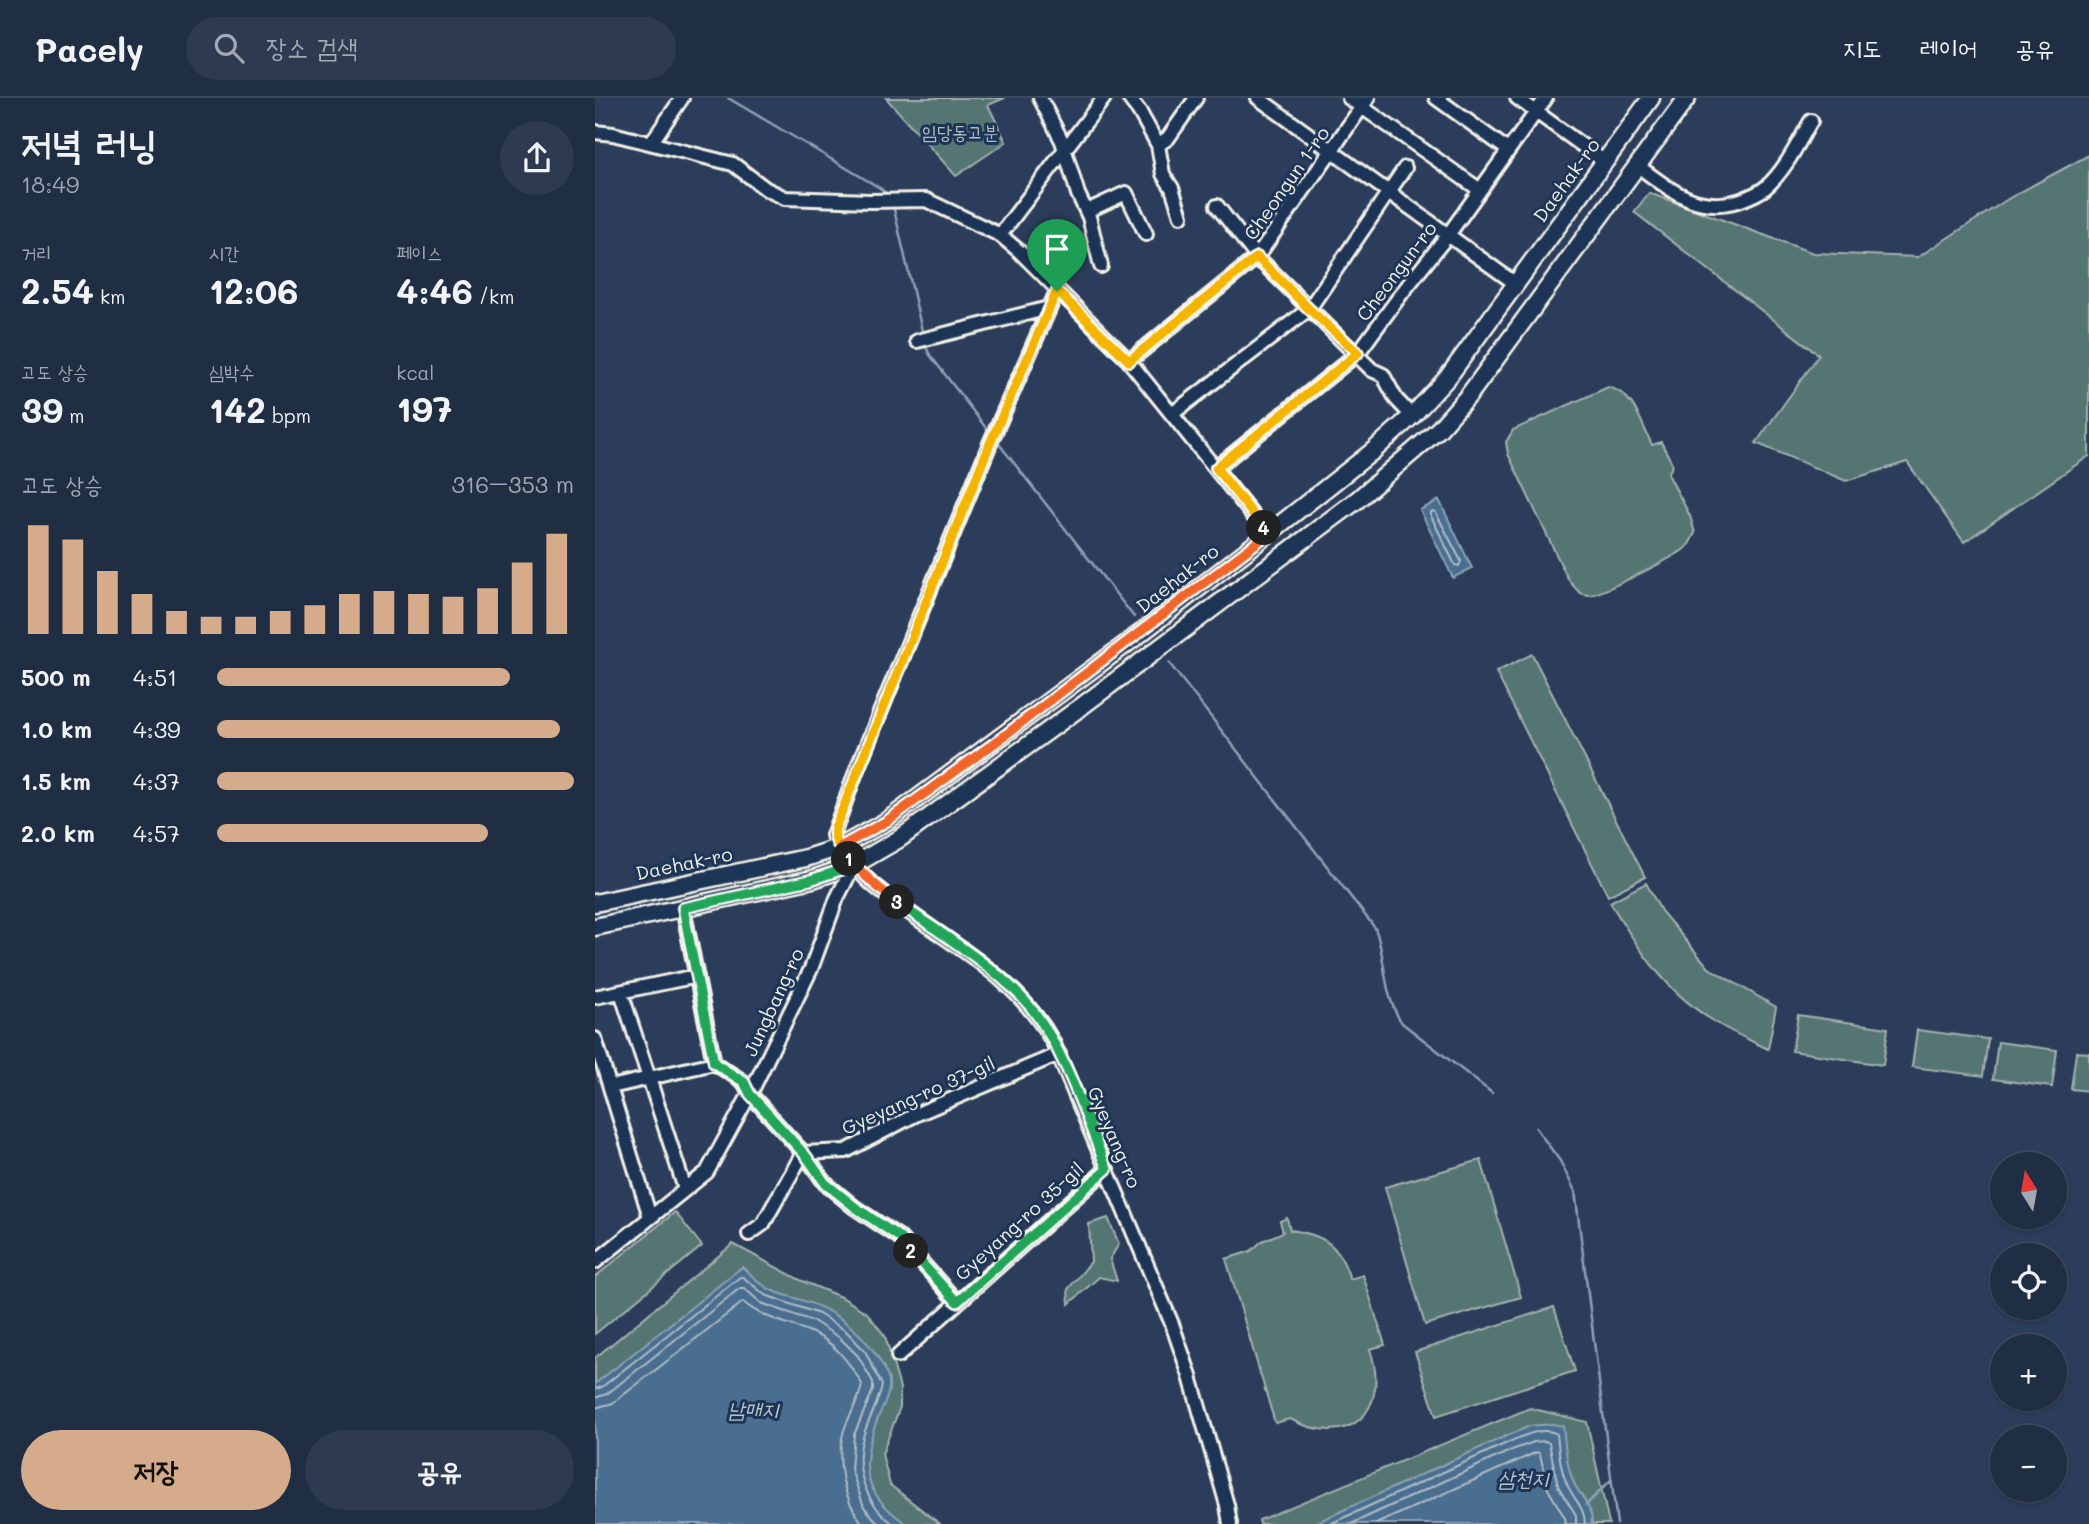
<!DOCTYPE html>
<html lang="ko">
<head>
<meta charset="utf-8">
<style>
  body { margin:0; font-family:Mali,"Poor Story",sans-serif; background:#2d3a4f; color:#f1f3f6; height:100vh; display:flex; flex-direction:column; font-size:26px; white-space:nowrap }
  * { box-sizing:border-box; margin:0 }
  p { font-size:23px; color:#a2a8b2 }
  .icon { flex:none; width:38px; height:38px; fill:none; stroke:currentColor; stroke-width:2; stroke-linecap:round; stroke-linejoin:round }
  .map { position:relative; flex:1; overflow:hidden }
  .details { display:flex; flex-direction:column; background:#202e44; width:595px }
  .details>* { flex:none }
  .needle { width:46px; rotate:349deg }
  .fabs { position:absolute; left:1395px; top:1054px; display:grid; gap:14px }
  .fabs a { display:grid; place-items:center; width:77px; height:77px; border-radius:50%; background:#202e44; box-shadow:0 2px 5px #0004,0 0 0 2px #3d4a5d; font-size:35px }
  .pin { position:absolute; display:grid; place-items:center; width:60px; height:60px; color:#fff; margin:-72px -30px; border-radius:50% 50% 50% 0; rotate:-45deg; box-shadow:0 0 7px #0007 }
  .pin .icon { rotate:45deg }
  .km { position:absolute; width:35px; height:35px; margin:-18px; border-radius:50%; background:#222; color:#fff; font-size:19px; line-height:35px; text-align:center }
  .round { display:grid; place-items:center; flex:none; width:74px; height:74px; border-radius:37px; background:#2d3a4f }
  .headline { display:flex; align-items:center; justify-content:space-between; height:119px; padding:0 21px }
  h1 { font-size:38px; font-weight:800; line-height:52px }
  .stats { display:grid; grid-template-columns:repeat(3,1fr); gap:10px; height:119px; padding:7px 21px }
  .stats div { display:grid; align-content:center }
  .stats b { font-size:35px; font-weight:800 }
  .stats small { font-size:19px; font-weight:400 }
  .stats p { font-size:19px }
  .chart { height:196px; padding:14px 21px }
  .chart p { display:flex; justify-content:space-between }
  .chart svg { width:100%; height:126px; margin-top:7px; stroke:#d6ab8b; stroke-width:6 }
  .cta { display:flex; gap:14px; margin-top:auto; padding:14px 21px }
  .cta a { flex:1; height:80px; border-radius:42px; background:#d6ab8b; color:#111; font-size:28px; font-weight:800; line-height:80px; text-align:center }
  .cta a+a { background:#2d3a4f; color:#f1f3f6 }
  ul { padding:0 21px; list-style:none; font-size:23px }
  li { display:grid; grid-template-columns:112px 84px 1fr; align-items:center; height:52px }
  li i { height:18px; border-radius:9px; background:#d6ab8b }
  header { display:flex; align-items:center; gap:42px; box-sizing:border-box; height:98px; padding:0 35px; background:#202e44; border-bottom:2px solid #3d4a5d }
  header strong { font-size:33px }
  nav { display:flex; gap:38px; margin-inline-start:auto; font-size:24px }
  .search { width:490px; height:63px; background:#2d3a4f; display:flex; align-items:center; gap:18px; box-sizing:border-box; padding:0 24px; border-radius:38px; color:#a2a8b2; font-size:26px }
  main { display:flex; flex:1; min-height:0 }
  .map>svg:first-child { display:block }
  .green { fill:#557473; stroke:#a4b2ae; stroke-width:2 }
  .water { fill:#496e90; stroke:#8da2b3; stroke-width:2 }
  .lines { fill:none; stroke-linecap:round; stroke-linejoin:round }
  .shore { stroke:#b0bdc5; stroke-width:2 }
  .stream { stroke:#8da2b3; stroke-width:2.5 }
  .minor-casing { stroke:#f4f1e8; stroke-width:18 }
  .major-casing { stroke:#f4f1e8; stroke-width:21 }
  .minor { stroke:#1d3557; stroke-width:12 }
  .major { stroke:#1d3557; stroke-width:16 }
  .split-1-casing { stroke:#fff; stroke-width:14 }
  .split-2-casing { stroke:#fff; stroke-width:14 }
  .split-3-casing { stroke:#fff; stroke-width:14 }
  .split-4-casing { stroke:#fff; stroke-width:14 }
  .split-5-casing { stroke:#fff; stroke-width:14 }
  .split-1 { stroke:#f5b400; stroke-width:9 }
  .split-2 { stroke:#22a559; stroke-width:9 }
  .split-3 { stroke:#22a559; stroke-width:9 }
  .split-4 { stroke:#f0652b; stroke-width:9 }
  .split-5 { stroke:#f5b400; stroke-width:9 }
  .labels { text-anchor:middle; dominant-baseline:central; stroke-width:6; stroke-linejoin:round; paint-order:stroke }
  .park-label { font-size:19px; fill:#b4bfb9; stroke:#1d3557 }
  .street-label { font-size:19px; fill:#f4f1e8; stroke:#1d3557 }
  .water-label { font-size:21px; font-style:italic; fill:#b8c3c9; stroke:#1d3557 }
</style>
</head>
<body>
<header>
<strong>Pacely</strong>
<div class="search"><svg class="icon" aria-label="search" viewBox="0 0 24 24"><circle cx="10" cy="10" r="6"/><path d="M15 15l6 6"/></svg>장소 검색</div>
<nav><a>지도</a><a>레이어</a><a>공유</a></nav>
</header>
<main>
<section class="details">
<div class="headline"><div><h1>저녁 러닝</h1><p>18:49</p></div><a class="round"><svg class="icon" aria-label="share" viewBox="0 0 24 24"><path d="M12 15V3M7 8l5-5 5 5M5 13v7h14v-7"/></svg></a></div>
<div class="stats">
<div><p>거리</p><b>2.54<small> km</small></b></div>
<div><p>시간</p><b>12:06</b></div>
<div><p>페이스</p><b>4:46<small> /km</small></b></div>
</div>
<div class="stats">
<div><p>고도 상승</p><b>39<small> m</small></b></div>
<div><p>심박수</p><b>142<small> bpm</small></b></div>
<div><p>kcal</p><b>197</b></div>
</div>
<div class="chart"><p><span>고도 상승</span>316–353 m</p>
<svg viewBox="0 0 160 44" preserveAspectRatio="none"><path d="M5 44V6M15 44V11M25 44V22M35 44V30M45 44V36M55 44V38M65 44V38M75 44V36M85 44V34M95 44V30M105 44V29M115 44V30M125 44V31M135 44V28M145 44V19M155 44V9"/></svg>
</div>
<ul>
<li><b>500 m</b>4:51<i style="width:82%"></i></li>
<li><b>1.0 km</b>4:39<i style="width:96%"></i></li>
<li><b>1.5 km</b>4:37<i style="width:100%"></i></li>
<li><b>2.0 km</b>4:57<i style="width:76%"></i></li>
</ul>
<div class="cta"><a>저장</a><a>공유</a></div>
</section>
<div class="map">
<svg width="1494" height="1426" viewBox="0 0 1494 1426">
  <rect width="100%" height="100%" fill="#2b3d5b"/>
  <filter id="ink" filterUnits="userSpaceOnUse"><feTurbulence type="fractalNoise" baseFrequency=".0143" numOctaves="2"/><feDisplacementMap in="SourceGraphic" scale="14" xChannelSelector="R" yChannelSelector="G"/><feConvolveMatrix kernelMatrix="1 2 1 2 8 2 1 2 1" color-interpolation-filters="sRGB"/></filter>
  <g filter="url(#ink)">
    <path class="green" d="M291,0H410L393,7L411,44L361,78Z
      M1494,57V358L1369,444L1312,364L1251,383L1161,345L1224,257L1039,114L1054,95L1218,155L1323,159L1416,99Z
      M1013,289C1039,295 1046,324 1057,347L1066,344L1078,367L1073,376L1095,418L1100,435C1098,439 1095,445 1092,449C1082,458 1005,497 994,497C983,497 979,488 973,481L913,356L911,344L918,332Z
      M937,556L1050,779L1013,798L901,574Z
      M1051,785L1066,813L1114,870L1181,909L1173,951C1157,943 1140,936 1125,927C1073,897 1045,854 1015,804Z
      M1203,917L1293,930L1288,967L1197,953Z
      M1322,932L1393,941L1388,978L1317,969Z
      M1403,944L1462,952L1457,989L1398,981Z
      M1481,954L1494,955V993L1476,991Z
      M886,1062L926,1199L830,1227L790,1089Z
      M80,1114L107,1148L0,1236V1179Z
      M513,1120L524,1146L515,1161L522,1183L504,1179L474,1206L473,1191L496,1164L494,1126Z
      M692,1120L695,1132C731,1137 744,1147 755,1181L768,1177L790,1247L775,1251C796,1314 754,1352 695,1321L680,1325L631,1161L656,1153L667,1143L688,1134L685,1123Z
      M138,1146L205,1182L248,1200L272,1215L290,1238L305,1290V1309L287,1356L295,1387L345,1426H0V1260Z
      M959,1209L980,1273L841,1318L820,1254Z
      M935,1310L992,1324L1014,1426H665L664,1422Z"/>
    <path class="water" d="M844,402L877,470L858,480L825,412Z
      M147,1169C156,1176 166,1187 176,1192C193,1199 211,1202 227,1210C255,1223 282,1250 293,1279C297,1291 290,1304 285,1315C264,1364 265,1395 312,1426H0V1286Z
      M958,1326L968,1328C970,1346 971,1367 979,1385C987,1401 997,1407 997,1426H718L911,1338L935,1328Z"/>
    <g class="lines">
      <path class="shore" d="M840,413L866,463L864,468L860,467L836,418V414Z
        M0,1291L7,1289L145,1179H148L170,1197L224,1216L251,1233L270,1253L287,1287C284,1305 273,1321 268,1339C258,1371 272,1408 299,1426
        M0,1300L12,1296L145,1190H149L166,1205L220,1224L245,1240L263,1258L278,1284V1292L259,1337L256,1371L269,1409L284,1426
        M0,1310L18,1305L148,1204C167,1220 190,1224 213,1233C238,1242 254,1264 267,1286C265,1302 254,1317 249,1332C240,1363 248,1401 268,1426
        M735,1426L914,1344C928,1338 948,1328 962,1336C964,1353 965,1371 972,1386C978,1401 990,1409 990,1426
        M756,1426L917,1352L939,1344L951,1343L954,1345L963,1388L981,1417V1426
        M781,1426L942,1354L945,1356L953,1391L970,1420L971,1426"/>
      <path class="stream" d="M133,0L285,90L294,98
        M298,107L328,237
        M330,247L335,257L394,334
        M401,342L539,519
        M574,565L780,830C792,861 787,897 807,925L897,995
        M941,1030L965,1063L980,1093L1022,1426
        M991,1407L1016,1382"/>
      <defs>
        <path id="minor" d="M445,0L467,43L483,96L494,119L506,168
          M534,0L544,13L563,47L568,76L577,90L586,118
          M663,0L921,186
          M754,0L885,92
          M841,0L913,52
          M922,0L1010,64
          M0,34L18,36L138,66L171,91L190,100L275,103L331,102L405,137L424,153L534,263L673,436
          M56,45L87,0
          M563,47L573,40L601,0
          M1043,68C1077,93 1103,116 1146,102C1154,99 1164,95 1170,90C1190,73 1203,45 1216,23
          M622,108L662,159L777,272L788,277L801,301L817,318
          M492,113L531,95L551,136
          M405,137L509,0
          M462,193L396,343L262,671L238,737L240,744C254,757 262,773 276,785C338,839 416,869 458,944L577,1226L594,1275L632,1407L635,1426
          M322,243L454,210
          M534,263L662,159L773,0
          M577,316L714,211L810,70
          M621,370L763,255L807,195L853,137L951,0
          M88,810L119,965L149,984L155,996L211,1058L230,1085L259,1109L304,1139L362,1204
          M26,894L90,1091
          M0,899L102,878
          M0,941L55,1119
          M16,989L119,965
          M154,1136L168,1126L208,1055L251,1053L322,1016L464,956
          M0,1164L112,1074L158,990L216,871L242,800L259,767
          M303,1258L512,1071"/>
        <path id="major" d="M0,805L211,760L245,749L292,723L546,535L673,436L778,353L817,318L853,279L1056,0
          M0,829L218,781L259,767L304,741L487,608L762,402L844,331L874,297L1092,0"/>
      </defs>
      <use href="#minor" class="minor-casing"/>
      <use href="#major" class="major-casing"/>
      <use href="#minor" class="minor"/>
      <use href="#major" class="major"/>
    </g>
  </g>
  <g class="lines" filter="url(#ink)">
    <defs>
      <path id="split-1" d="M254,761C246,750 237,743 240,730L396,343L462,193"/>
      <path id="split-2" d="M254,761L258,768L215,782L88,810L119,965L149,984L155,996L211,1058L230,1085L260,1109L304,1139L316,1153"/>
      <path id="split-3" d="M302,804C344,835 410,874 440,915C471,956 492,1023 512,1071L362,1204L316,1153"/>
      <path id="split-4" d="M302,804C280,788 262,772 245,749L292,723L405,641L673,436L669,430"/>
      <path id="split-5" d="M462,193L534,263L662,159L714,211L763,255L621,370L669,430"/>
    </defs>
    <use href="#split-1" class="split-1-casing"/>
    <use href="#split-2" class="split-2-casing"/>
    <use href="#split-3" class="split-3-casing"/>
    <use href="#split-4" class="split-4-casing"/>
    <use href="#split-5" class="split-5-casing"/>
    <use href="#split-1" class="split-1"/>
    <use href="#split-2" class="split-2"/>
    <use href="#split-3" class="split-3"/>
    <use href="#split-4" class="split-4"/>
    <use href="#split-5" class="split-5"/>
  </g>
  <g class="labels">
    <g class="park-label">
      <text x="365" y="33">임당동고분</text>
    </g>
    <g class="street-label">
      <text transform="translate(971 82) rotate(-54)">Daehak-ro</text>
      <text transform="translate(691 85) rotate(-55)">Cheongun 1-ro</text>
      <text transform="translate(801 173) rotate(-53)">Cheongun-ro</text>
      <text transform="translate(582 480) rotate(-38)">Daehak-ro</text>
      <text transform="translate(89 765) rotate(-12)">Daehak-ro</text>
      <text transform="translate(178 904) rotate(-65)">Jungbang-ro</text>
      <text transform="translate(323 997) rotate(-24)">Gyeyang-ro 37-gil</text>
      <text transform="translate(520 1039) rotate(67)">Gyeyang-ro</text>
      <text transform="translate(424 1123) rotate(-42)">Gyeyang-ro 35-gil</text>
    </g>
    <g class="water-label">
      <text x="158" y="1310">남매지</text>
      <text x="928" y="1379">삼천지</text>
    </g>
  </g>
</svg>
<div class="fabs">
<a><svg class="needle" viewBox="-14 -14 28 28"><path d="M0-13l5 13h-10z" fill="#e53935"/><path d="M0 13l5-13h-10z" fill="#a2a8b2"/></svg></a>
<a><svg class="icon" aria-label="locate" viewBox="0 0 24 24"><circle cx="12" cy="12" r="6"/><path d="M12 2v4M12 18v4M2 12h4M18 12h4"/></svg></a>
<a>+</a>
<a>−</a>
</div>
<div class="pin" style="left:462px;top:193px;background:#1e9e55"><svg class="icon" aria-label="arrive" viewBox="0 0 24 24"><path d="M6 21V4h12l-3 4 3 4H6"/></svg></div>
<b class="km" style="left:254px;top:761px">1</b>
<b class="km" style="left:316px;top:1153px">2</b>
<b class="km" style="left:302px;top:804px">3</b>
<b class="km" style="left:669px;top:430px">4</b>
</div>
</main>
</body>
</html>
